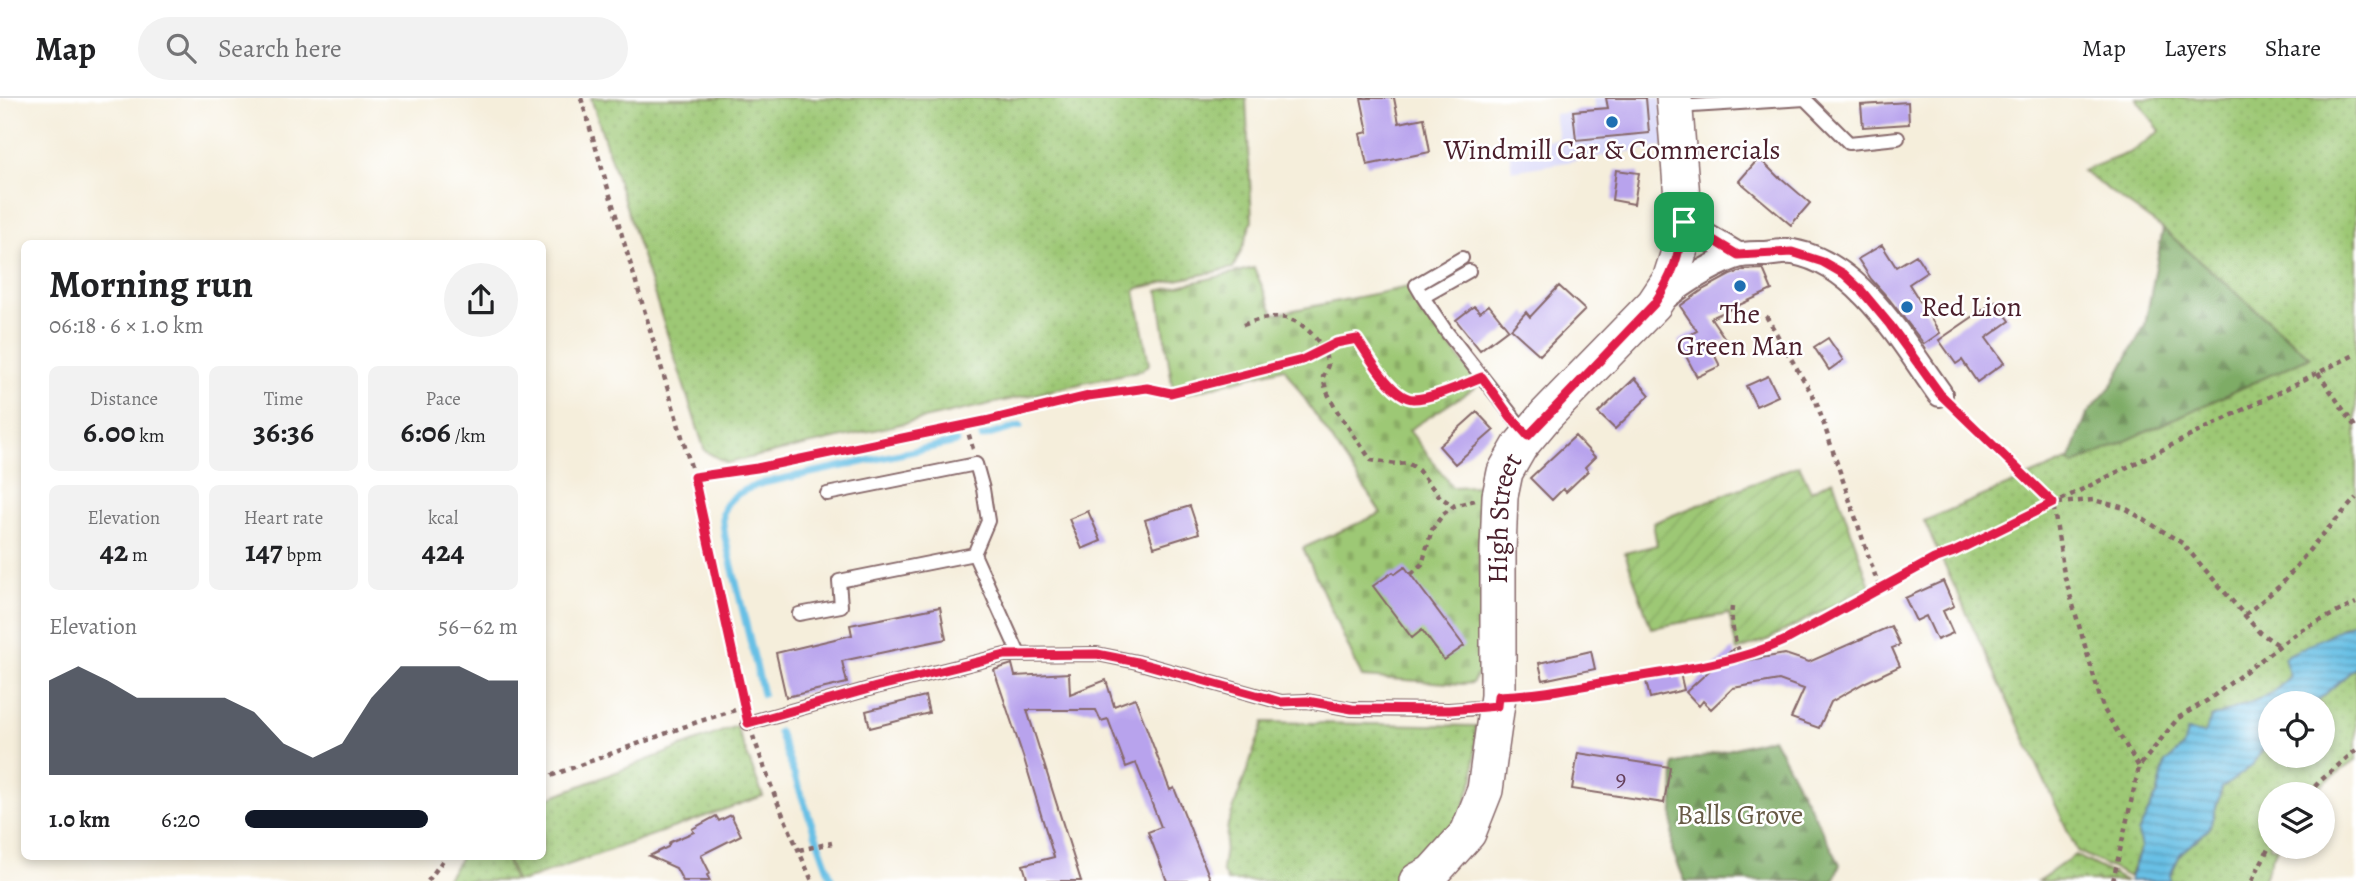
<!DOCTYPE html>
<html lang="en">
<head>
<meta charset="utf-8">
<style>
  body { margin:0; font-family:Alegreya,serif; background:#f2f2f2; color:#202124; height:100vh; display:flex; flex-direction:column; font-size:26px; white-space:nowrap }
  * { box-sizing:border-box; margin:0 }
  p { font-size:23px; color:#757577 }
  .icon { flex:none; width:38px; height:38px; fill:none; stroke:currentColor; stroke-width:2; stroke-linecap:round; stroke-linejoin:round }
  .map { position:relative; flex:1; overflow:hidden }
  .panel { position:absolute; left:21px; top:142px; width:525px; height:620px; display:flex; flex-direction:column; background:#fff; border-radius:10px; box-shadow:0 4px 10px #0003 }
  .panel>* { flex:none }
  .controls { position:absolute; left:2258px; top:593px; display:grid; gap:14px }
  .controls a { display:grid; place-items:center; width:77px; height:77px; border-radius:50%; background:#fff; box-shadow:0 4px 10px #0003; font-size:35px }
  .pin { position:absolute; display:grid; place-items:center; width:60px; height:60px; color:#fff; margin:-30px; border-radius:14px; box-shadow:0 4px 10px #0006 }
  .round { display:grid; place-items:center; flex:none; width:74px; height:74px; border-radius:37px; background:#f2f2f2 }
  .overview { display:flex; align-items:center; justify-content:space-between; height:119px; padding:0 28px }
  h1 { font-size:38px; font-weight:600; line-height:52px }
  .stats { display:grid; grid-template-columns:repeat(3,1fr); gap:10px; height:119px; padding:7px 28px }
  .stats div { display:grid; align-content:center; border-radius:10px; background:#f2f2f2; text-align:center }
  .stats b { font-size:30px; font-weight:600 }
  .stats small { font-size:19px; font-weight:400 }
  .stats p { font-size:19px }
  .chart { height:196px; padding:14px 28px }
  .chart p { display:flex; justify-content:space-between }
  .chart svg { width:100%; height:126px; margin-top:7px; fill:#111827; opacity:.7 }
  ul { padding:0 28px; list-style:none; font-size:23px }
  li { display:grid; grid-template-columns:112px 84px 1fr; align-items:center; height:52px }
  li i { height:18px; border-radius:9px; background:#111827 }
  header { display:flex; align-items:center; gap:42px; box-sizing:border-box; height:98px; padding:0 35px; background:#fff; border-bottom:2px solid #e0e0e0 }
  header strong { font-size:33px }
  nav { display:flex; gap:38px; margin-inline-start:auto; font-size:24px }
  .search { width:490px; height:63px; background:#f2f2f2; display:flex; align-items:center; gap:18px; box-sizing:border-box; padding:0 24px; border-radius:38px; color:#757577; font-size:26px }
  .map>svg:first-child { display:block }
  .built { fill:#d8d7f8 }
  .grass { fill:url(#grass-dots); stroke:#747450; stroke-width:2 }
  .forest { fill:url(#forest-firs); stroke:#646648; stroke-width:2 }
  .cemetery { fill:url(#cemetery-stones); stroke:#747450; stroke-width:2 }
  .garden { fill:url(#garden-furrows); stroke:#747450; stroke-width:2 }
  .water { fill:url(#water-rules); stroke:#597088; stroke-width:2 }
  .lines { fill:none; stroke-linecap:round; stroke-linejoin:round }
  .stream { stroke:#68c0e5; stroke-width:7 }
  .building { fill:#b8a3ed }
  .lane-casing { stroke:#866769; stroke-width:16 }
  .street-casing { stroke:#866769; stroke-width:28 }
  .secondary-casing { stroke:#866769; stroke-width:38 }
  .path { stroke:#866769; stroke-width:4.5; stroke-dasharray:5 5; stroke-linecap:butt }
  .lane { stroke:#fff; stroke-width:12 }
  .street { stroke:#fff; stroke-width:24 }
  .secondary { stroke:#fff; stroke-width:35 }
  .route-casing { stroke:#fff; stroke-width:14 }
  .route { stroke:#e11d48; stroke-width:9 }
  .poi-dot { fill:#1f6fb2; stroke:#fff; stroke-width:2.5 }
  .labels { text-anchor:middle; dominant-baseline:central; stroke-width:5; stroke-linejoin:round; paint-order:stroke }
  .number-label { font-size:24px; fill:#66405c }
  .poi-label { font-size:28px; fill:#4a1f2b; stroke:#fff }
  .street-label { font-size:28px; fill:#4a1f2b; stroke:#fff }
  .park-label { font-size:28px; fill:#675a45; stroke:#fff }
</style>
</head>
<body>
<header>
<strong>Map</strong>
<div class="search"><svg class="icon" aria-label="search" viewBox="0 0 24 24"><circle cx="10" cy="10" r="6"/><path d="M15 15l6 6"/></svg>Search here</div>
<nav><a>Map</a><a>Layers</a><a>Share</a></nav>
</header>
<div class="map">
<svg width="2356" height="783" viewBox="0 0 2356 783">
  <defs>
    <pattern id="grass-dots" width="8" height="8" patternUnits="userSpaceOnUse" patternTransform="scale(1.75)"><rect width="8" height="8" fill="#9dc875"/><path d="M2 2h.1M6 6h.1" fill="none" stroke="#89ab65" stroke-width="1.8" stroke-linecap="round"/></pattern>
    <pattern id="forest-firs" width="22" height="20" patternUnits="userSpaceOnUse" patternTransform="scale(1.75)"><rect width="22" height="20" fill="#7eac66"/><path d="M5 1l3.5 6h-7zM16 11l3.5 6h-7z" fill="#698b54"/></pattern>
    <pattern id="cemetery-stones" width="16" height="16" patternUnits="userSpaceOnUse" patternTransform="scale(1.75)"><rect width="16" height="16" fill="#9dc875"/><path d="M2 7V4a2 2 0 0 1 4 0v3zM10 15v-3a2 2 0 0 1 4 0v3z" fill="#89ab65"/></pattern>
    <pattern id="garden-furrows" width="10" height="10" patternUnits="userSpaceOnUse" patternTransform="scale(1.75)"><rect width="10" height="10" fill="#9dc875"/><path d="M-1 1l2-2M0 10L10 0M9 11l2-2" fill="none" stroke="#89ab65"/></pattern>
    <pattern id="water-rules" width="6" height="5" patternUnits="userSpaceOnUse" patternTransform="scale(1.75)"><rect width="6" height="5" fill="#68c0e5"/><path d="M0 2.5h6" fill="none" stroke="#589bba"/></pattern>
  </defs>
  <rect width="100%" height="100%" fill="#fff"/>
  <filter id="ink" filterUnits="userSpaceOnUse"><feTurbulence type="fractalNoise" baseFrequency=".0143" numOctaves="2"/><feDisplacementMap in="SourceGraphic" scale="14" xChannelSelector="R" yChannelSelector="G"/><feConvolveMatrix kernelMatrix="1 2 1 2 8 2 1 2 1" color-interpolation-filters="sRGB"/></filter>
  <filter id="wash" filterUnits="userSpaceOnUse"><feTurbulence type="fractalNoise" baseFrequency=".00686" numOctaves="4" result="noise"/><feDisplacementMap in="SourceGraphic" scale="28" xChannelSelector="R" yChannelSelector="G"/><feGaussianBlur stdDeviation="1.57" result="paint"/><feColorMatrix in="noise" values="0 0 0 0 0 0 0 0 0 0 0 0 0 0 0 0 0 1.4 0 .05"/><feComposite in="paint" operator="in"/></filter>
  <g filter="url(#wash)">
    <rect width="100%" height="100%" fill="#f5eedb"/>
    <path class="built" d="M1593,0H1660L1665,48L1512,73L1508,46L1558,41L1554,16L1595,11Z"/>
    <path class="grass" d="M591,0H1246L1252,122L1243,149L1233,170L1139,190L1135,193L1149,266L1142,272L727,365L705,353Z
      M2136,0H2356V523L2342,529L2272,596L2211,620L2204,636L2183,649L2165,665L2158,694L2138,735L2141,750L2129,779L2077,753L1924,423L2310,259L2163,131L2082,73L2131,54L2160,33Z
      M2356,569V662L2320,688L2314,696H2270V749H2277L2263,783H2170V778L2181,755L2209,731L2222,690L2253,667L2261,654L2270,647V658H2322V606L2315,605Z
      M1264,624L1476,628L1474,679L1450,748L1400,783H1227L1222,772L1228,726Z
      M736,628L763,698L523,783H516L506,758H542L543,702Z
      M2075,757L2126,783H2038Z
      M462,758H505L514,783H445Z"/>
    <path class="forest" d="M2163,131L2310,259L2073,367L2069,363L2087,316L2113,286L2145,227Z
      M1773,640L1840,766L1834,783H1685L1672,752L1674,666Z"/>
    <path class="cemetery" d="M1254,170L1274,216L1408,189L1479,287L1409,332L1452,389L1475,388L1485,399L1478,454L1489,558L1472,585L1462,586L1362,579L1303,450L1381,415L1284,270L1174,299L1158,193Z"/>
    <path class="garden" d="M1799,367L1811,393L1833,382L1870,488L1767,542L1737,553L1729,516L1651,530L1625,455L1657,447L1653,425Z"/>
    <path class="water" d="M2356,523V569L2315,605L2270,606V647L2261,654L2253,667L2222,690L2209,731L2181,755L2170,777V783H2129L2141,750L2138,735L2158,694L2165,665L2183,649L2187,633L2204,636L2211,620L2272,596L2290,578L2284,559Z"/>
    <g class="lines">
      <path class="stream" d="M982,339L1020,328
        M763,596L725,439C724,431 722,423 723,415C726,398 748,390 763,385L956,344
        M779,634L832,783"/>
    </g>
    <g id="blocks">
      <path class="building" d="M1361,0H1394L1399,25L1424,20L1430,54L1367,67L1360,36L1368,34Z
        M1606,0H1646L1649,35L1576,42L1573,13L1608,10Z
        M1908,4L1909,26L1863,29L1861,7Z
        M1759,60L1779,80L1780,79L1810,105L1791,127L1739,83Z
        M1616,72L1639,75L1634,106L1612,102Z
        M1882,147L1896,169L1916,157L1927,174L1909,186L1940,235L1924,246L1889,201L1871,181L1858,161Z
        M1763,171L1772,192L1711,220L1726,242L1710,248L1720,268L1697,279L1678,243L1697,233L1680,208L1704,191L1730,177L1744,172Z
        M1559,188L1585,212L1540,257L1511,231L1526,214L1530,219Z
        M1996,203L2010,223L1986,240L2004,265L1977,284L1962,262L1956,266L1939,242Z
        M1489,207L1508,231L1480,252L1456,222L1474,208L1480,214Z
        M1828,240L1843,262L1829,272L1814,249Z
        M1768,278L1778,298L1756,308L1746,288Z
        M1635,280L1650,297L1615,331L1598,315Z
        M1477,314L1494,332L1455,366L1439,348Z
        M1575,338L1595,359L1585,369L1588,373L1566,394L1563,391L1552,402L1530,380Z
        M1190,408L1199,435L1154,449L1145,422Z
        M1088,413L1101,443L1082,451L1069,421Z
        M1405,469L1464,548L1444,562L1422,532L1412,540L1373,488L1393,474L1395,476Z
        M1943,483L1954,508L1943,513L1953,535L1937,542L1926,518L1916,523L1905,500Z
        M940,509L946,541L842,563L847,585L786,599L776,555L852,537L850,527Z
        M1891,528L1900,547L1892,550L1900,568L1864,585L1831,604L1819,630L1791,620L1804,591L1779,582L1733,590L1711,611L1703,603L1699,608L1686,594L1733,551L1738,564L1785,556L1809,564Z
        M1591,553L1595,571L1543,582L1539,565Z
        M1012,566L1015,578L1069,575L1070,596L1106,582L1114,608L1135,600L1170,692L1174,690L1211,783H1167L1148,734L1161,729L1136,665L1126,669L1108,621L1101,623L1096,612H1027L1081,783H1028L1023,767L1054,759L1025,664L994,572Z
        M1680,575L1684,592L1650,600L1646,583Z
        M925,598L929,615L870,630L866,613Z
        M1578,655L1670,669L1664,705L1572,691Z
        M731,717L741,737L701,757L710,775L707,777L710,783H683L676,770L649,758L668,749L670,744L694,734L692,731L716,718L719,723Z"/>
    </g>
  </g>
  <g filter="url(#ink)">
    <use href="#blocks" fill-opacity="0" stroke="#866769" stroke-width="2"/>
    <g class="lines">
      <defs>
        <path id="lane" d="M1676,9L1805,1L1849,45L1898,40
          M1469,173L1423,199L1446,233L1526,335
          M1423,199L1416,187L1462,160
          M827,396L976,366L983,391L988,423L974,456
          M799,516L841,508L839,483L974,456L1019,556
          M748,625L876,589L1005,557L1097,556L1137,564L1281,604L1307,603L1351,611L1449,612L1494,609"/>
        <path id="street" d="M1684,125L1738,157
          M1661,202C1684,185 1707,169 1734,159C1744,155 1756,156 1766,156C1775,155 1785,153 1793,154C1860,166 1903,245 1940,296"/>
        <g id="secondary">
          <path id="s1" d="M1417,783L1432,775L1468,735L1485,692L1498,598V453L1500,398L1505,374L1520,348L1546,317L1654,206L1670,182L1681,148L1684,125L1674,0"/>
        </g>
      </defs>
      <use href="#lane" class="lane-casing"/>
      <use href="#street" class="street-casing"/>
      <use href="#secondary" class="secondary-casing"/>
      <path class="path" d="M581,0L694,379L744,610
        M1766,218L1816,303L1879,489
        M1243,227C1281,212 1302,218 1324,252L1336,245L1357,241C1367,257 1392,299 1411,301C1429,302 1452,290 1468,284
        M2318,275L2356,330
        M1955,311L2053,405L2064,476L2103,610L2139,669
        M966,327L973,351
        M694,379L757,370L985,323L1088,298L1147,290L1171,295L1281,268L1324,252L1328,267L1323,279L1326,292L1337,313L1371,362L1396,366L1408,365L1418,372L1440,399L1454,408
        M2058,405L2093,402L2125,410L2182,445L2260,535L2280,548
        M1411,476L1422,466L1432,432L1443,416L1454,408L1475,402
        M1732,509C1730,523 1735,547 1742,559
        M2245,517L2282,486L2315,445L2356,400
        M1523,598L1694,570L1746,558L1788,541L1879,489L1934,461L1939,456L1954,454L1996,434L2356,256
        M753,638L776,701L812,783
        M542,681L697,624L739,611
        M2308,696L2319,684L2356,652
        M799,752L832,745
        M428,783L446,758
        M2113,783L2139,669L2178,620L2208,602L2299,533L2356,505
        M2252,783L2270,747"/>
      <use href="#lane" class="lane"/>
      <use href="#street" class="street"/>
      <use href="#secondary" class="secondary"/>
    </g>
  </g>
  <g class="lines" filter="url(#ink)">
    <defs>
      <path id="route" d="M1684,124L1738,157L1792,154L1823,164L1844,176L1861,192L1890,227L1940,296L2053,405L1954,454L1934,461L1788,541C1734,566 1675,573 1616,582C1576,589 1538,597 1498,598L1497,608L1449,612L1352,611L1307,603L1281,604L1137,564L1097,556L1005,557L876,589L748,625L694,379L757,370L985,323L1088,298L1147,290L1171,295L1302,262L1336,245L1357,241C1368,257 1392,300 1413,301C1432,301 1464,286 1482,279L1510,318L1528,338L1654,206C1673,178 1679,158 1684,124Z"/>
    </defs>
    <use href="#route" class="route-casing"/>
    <use href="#route" class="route"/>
  </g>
  <g class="poi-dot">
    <circle cx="1612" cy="24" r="7"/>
    <circle cx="1740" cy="188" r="7"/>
    <circle cx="1907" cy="209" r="7"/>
  </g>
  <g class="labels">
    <g class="number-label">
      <text x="1621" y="680">9</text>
    </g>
    <g class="poi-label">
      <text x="1612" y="52">Windmill Car &amp; Commercials</text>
      <text x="1921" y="209" text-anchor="start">Red Lion</text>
      <text x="1740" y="216">The<tspan x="1740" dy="32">Green Man</tspan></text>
    </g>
    <g class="street-label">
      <text stroke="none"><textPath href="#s1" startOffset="390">High Street</textPath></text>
    </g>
    <g class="park-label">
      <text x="1740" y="717">Balls Grove</text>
    </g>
  </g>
</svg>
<div class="controls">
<a><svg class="icon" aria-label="locate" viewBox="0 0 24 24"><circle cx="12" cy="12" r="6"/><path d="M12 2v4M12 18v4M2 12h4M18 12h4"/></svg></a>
<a><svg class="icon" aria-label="layers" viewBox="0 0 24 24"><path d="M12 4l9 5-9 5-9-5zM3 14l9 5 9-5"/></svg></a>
</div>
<div class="pin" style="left:1684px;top:124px;background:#1e9e55"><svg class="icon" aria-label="arrive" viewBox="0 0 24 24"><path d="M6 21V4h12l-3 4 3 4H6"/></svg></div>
<section class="panel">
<div class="overview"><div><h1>Morning run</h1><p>06:18 · 6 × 1.0 km</p></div><a class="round"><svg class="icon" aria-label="share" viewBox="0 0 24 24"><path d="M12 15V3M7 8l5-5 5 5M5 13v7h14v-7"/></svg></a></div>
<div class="stats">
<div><p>Distance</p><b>6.00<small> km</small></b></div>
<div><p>Time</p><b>36:36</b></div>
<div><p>Pace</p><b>6:06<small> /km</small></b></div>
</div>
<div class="stats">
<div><p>Elevation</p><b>42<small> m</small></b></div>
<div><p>Heart rate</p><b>147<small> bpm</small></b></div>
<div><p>kcal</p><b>424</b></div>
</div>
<div class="chart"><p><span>Elevation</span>56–62 m</p>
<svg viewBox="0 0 160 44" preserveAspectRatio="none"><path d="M0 44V11L10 6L20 11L30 17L40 17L50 17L60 17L70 22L80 33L90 38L100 33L110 17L120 6L130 6L140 6L150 11L160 11V44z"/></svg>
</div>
<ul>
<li><b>1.0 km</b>6:20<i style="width:67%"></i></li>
</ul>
</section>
</div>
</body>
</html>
